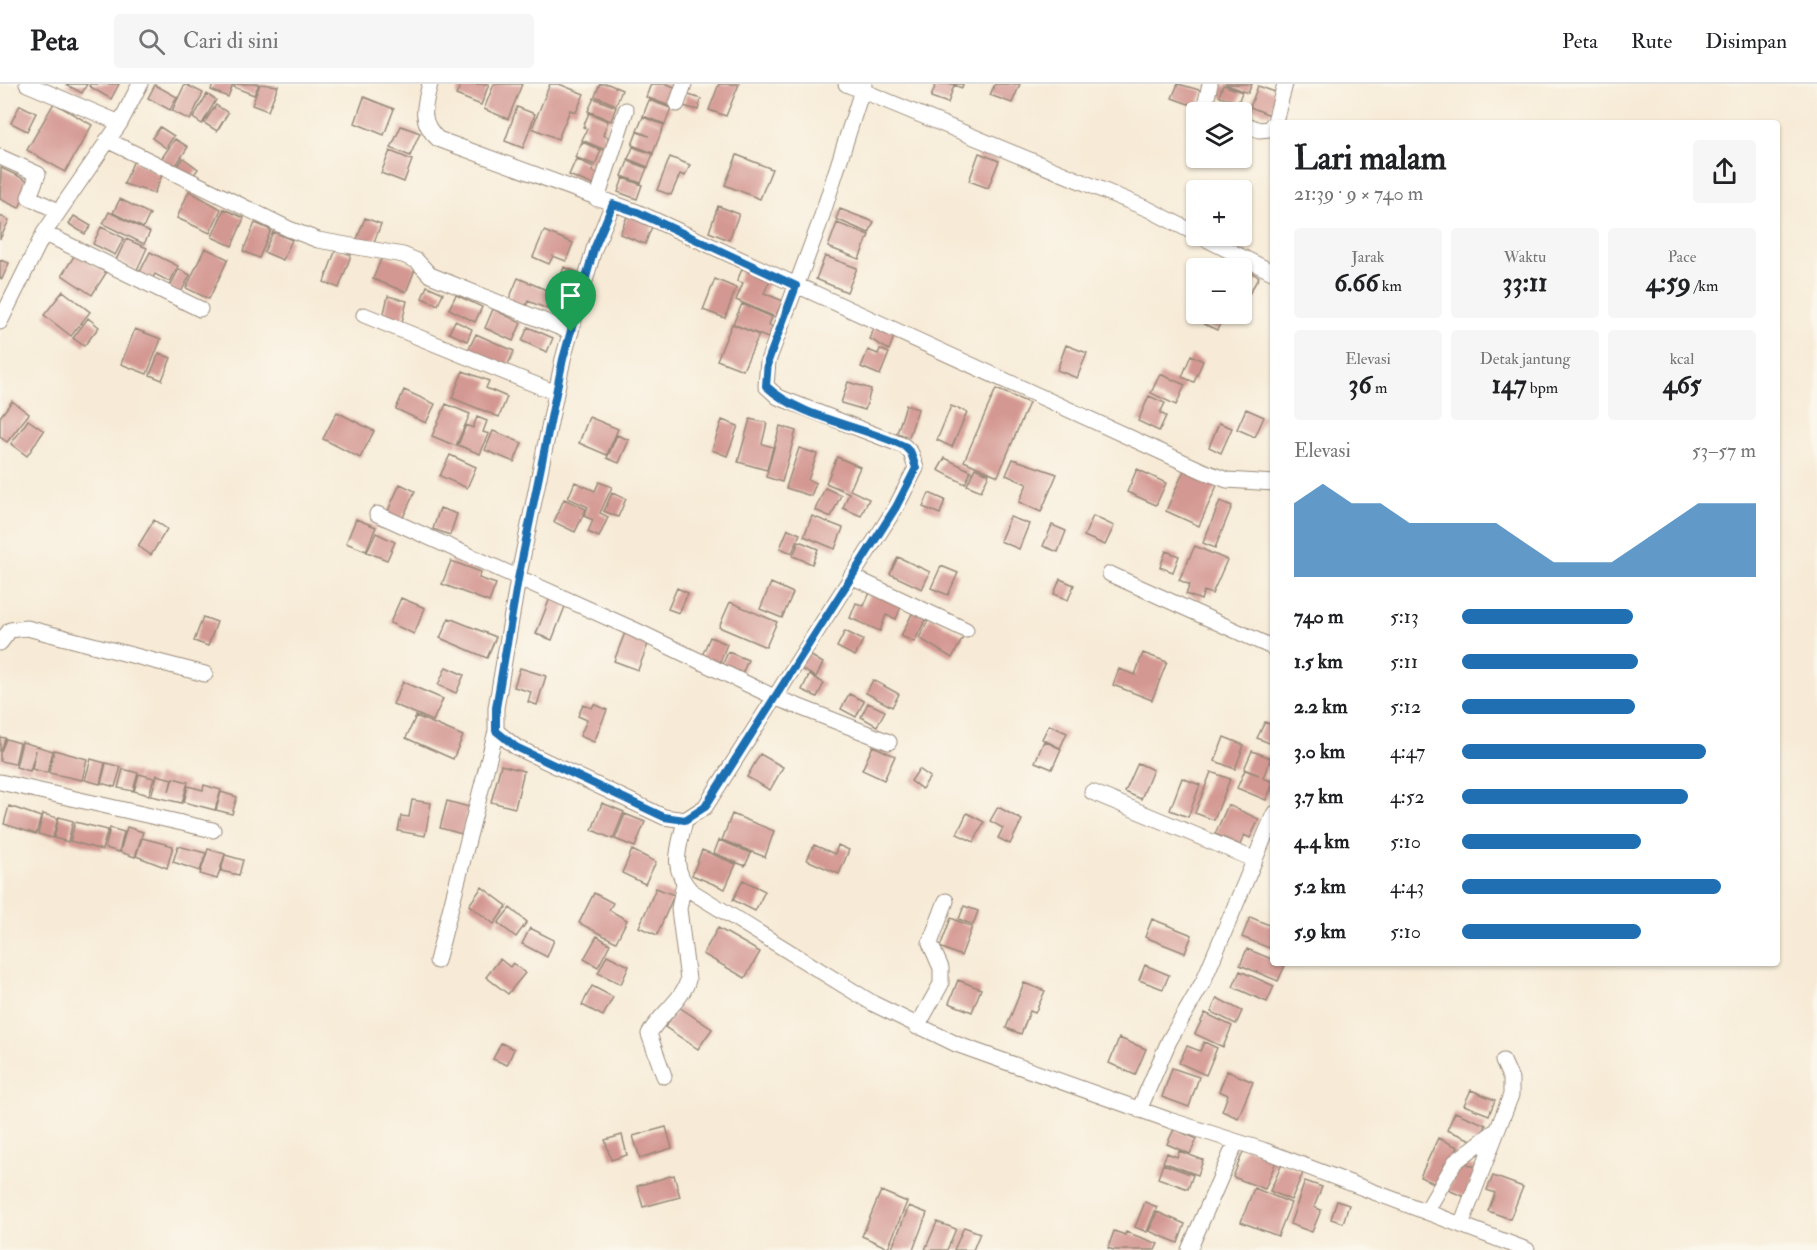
<!DOCTYPE html>
<html lang="id">
<head>
<meta charset="utf-8">
<style>
  body { margin:0; font-family:"IM FELL Double Pica",serif; background:#f6f6f6; color:#202124; height:100vh; display:flex; flex-direction:column; font-size:22px; white-space:nowrap }
  * { box-sizing:border-box; margin:0 }
  p { font-size:20px; color:#757577 }
  .icon { flex:none; width:33px; height:33px; fill:none; stroke:currentColor; stroke-width:2; stroke-linecap:round; stroke-linejoin:round }
  .map { position:relative; flex:1; overflow:hidden }
  .details { position:absolute; left:1270px; top:36px; width:510px; height:846px; display:flex; flex-direction:column; background:#fff; border-radius:6px; box-shadow:0 2px 4px #0004 }
  .details>* { flex:none }
  .fabs { position:absolute; left:1186px; top:18px; display:grid; gap:12px }
  .fabs a { display:grid; place-items:center; width:66px; height:66px; border-radius:6px; background:#fff; box-shadow:0 2px 4px #0004; font-size:30px }
  .pin { position:absolute; display:grid; place-items:center; width:51px; height:51px; color:#fff; margin:-62px -26px; border-radius:50% 50% 50% 0; rotate:-45deg; box-shadow:0 0 6px #0007 }
  .pin .icon { rotate:45deg }
  .round { display:grid; place-items:center; flex:none; width:63px; height:63px; border-radius:6px; background:#f6f6f6 }
  .headline { display:flex; align-items:center; justify-content:space-between; height:102px; padding:0 24px }
  h1 { font-size:33px; font-weight:800; line-height:45px }
  .metrics { display:grid; grid-template-columns:repeat(3,1fr); gap:9px; height:102px; padding:6px 24px }
  .metrics div { display:grid; align-content:center; border-radius:6px; background:#f6f6f6; text-align:center }
  .metrics b { font-size:26px; font-weight:800 }
  .metrics small { font-size:16px; font-weight:400 }
  .metrics p { font-size:16px }
  .chart { height:168px; padding:12px 24px }
  .chart p { display:flex; justify-content:space-between }
  .chart svg { width:100%; height:108px; margin-top:6px; fill:#1f6fb2; opacity:.7 }
  ul { padding:0 24px; list-style:none; font-size:20px }
  li { display:grid; grid-template-columns:96px 72px 1fr; align-items:center; height:45px }
  li i { height:15px; border-radius:8px; background:#1f6fb2 }
  header { display:flex; align-items:center; gap:36px; box-sizing:border-box; height:84px; padding:0 30px; background:#fff; border-bottom:2px solid #e0e0e0 }
  header strong { font-size:28px }
  nav { display:flex; gap:33px; margin-inline-start:auto; font-size:21px }
  .search { width:420px; height:54px; background:#f6f6f6; display:flex; align-items:center; gap:15px; box-sizing:border-box; padding:0 21px; border-radius:6px; color:#757577; font-size:22px }
  .map>svg:first-child { display:block }
  .building { fill:#d49892 }
  .lines { fill:none; stroke-linecap:round; stroke-linejoin:round }
  .minor-casing { stroke:#998a7a; stroke-width:17 }
  .minor { stroke:#fff; stroke-width:15 }
  .route-casing { stroke:#fff; stroke-width:12 }
  .route { stroke:#1f6fb2; stroke-width:8 }
</style>
</head>
<body>
<header>
<strong>Peta</strong>
<div class="search"><svg class="icon" aria-label="search" viewBox="0 0 24 24"><circle cx="10" cy="10" r="6"/><path d="M15 15l6 6"/></svg>Cari di sini</div>
<nav><a>Peta</a><a>Rute</a><a>Disimpan</a></nav>
</header>
<div class="map">
<svg width="1817" height="1166" viewBox="0 0 1817 1166">
  <rect width="100%" height="100%" fill="#fbf7ec"/>
  <filter id="ink" filterUnits="userSpaceOnUse"><feTurbulence type="fractalNoise" baseFrequency=".0167" numOctaves="2"/><feDisplacementMap in="SourceGraphic" scale="12" xChannelSelector="R" yChannelSelector="G"/><feConvolveMatrix kernelMatrix="1 2 1 2 8 2 1 2 1" color-interpolation-filters="sRGB"/></filter>
  <filter id="wash" filterUnits="userSpaceOnUse"><feTurbulence type="fractalNoise" baseFrequency=".008" numOctaves="4" result="noise"/><feDisplacementMap in="SourceGraphic" scale="24" xChannelSelector="R" yChannelSelector="G"/><feGaussianBlur stdDeviation="1.35" result="paint"/><feColorMatrix in="noise" values="0 0 0 0 0 0 0 0 0 0 0 0 0 0 0 0 0 1.4 0 .05"/><feComposite in="paint" operator="in"/></filter>
  <g filter="url(#wash)">
    <rect width="100%" height="100%" fill="#f7ebd7"/>
    <g id="blocks">
      <path class="building" d="M65,0H87L82,9Z
        M90,0H119L111,15L89,2Z
        M185,0L203,9L190,36L172,27Z
        M213,0H233L228,13L211,6Z
        M235,0H259L254,11L234,3Z
        M260,0L278,2L268,27L252,21Z
        M461,0H489L481,21L456,11Z
        M494,0H522L508,35L484,25Z
        M550,0H559L584,10L576,28L570,26L558,55L532,44Z
        M600,0H608L622,6L616,21L595,12Z
        M651,0H667L677,4L670,22L646,13Z
        M719,0H739L726,32L709,26Z
        M936,0H963L962,4L954,1L948,19L931,13Z
        M995,0H1020L1012,19L990,11Z
        M1178,0L1203,7L1197,23L1172,14Z
        M1225,0H1252L1248,9Z
        M155,1L177,13L170,26L148,14Z
        M1223,1L1242,8L1238,19L1219,12Z
        M1258,2L1278,9L1270,31L1250,23Z
        M207,10L216,16L202,40L193,34Z
        M686,10L701,15L698,26L683,22Z
        M364,13L394,25L384,51L355,39Z
        M594,14L616,23L611,37L588,27Z
        M649,16L671,24L665,40L643,32Z
        M54,19L92,41L65,88L27,66Z
        M20,21L36,29L27,47L11,39Z
        M216,21L228,29L217,47L204,39Z
        M517,23L535,30L523,64L505,57Z
        M589,29L608,37L603,51L610,54L605,66L582,56L587,45L583,43Z
        M643,33L664,41L653,69L632,61L637,48L649,52L637,47Z
        M401,42L420,49L410,72L391,64Z
        M160,43L174,52L166,64L152,54Z
        M175,55L188,63L174,84L161,75Z
        M582,58L601,66L595,81L575,73Z
        M633,63L653,70L648,83L628,75Z
        M390,67L412,76L404,98L381,89Z
        M979,69L999,77L988,104L969,97Z
        M737,71L772,85L760,115L725,101Z
        M670,73L690,81L685,92L680,90L671,111L657,106Z
        M183,74L198,85L191,95L176,84Z
        M576,75L594,83L592,87L598,90L593,101L569,91Z
        M134,76L162,91L154,109L124,100Z
        M628,77L647,84L641,99L622,92Z
        M1,84L31,98L19,124L0,115Z
        M623,94L642,101L637,115L618,108Z
        M189,107L221,125L210,149L177,134Z
        M120,115L150,130L143,144L113,129Z
        M718,122L739,130L729,156L709,148Z
        M224,125L244,134L232,162L212,153Z
        M840,125L874,138L869,149L836,135Z
        M109,128L150,148L144,160L103,140Z
        M628,130L653,140L645,160L620,150Z
        M0,132L9,136L0,155Z
        M74,132L91,142L85,150L69,140Z
        M365,134L381,140L373,161L357,155Z
        M255,139L271,146L259,174L243,167Z
        M837,139L869,151L859,175L828,163Z
        M101,143L124,154L115,171L93,160Z
        M544,147L573,159L566,177L553,172L549,180L533,173Z
        M273,148L292,156L283,176L264,168Z
        M126,155L147,164L137,186L116,176Z
        M205,164L228,175L209,215L186,204Z
        M336,165L351,171L339,204L324,198Z
        M150,168L178,182L170,198L155,190L150,199L138,192Z
        M76,169L106,189L92,211L62,191Z
        M383,170L416,183L406,208L373,195Z
        M825,172L857,184L847,208L816,195Z
        M0,176L9,179L2,195L0,194Z
        M564,183L580,189L575,203L559,197Z
        M743,183L771,194L764,209L783,217L775,233L736,216L743,199L737,197Z
        M179,185L190,191L180,210L169,204Z
        M1249,187L1259,193L1249,210L1242,206V199Z
        M518,194L556,210L550,226L528,217L524,227L507,220Z
        M715,195L736,204L725,234L703,226Z
        M427,202L443,209L438,221L422,214Z
        M63,207L90,228L71,252L44,231Z
        M456,211L482,223L475,238L449,225Z
        M388,212L407,217L402,238L383,233Z
        M742,220L772,233L769,241L773,243L768,254L733,240Z
        M493,225L521,239L513,257L485,244Z
        M1208,230H1225L1217,246L1204,240Z
        M88,234L99,243L84,262L73,254Z
        M455,237L472,245L467,257L449,249Z
        M876,239L896,247L889,266L870,255Z
        M732,240L759,251L743,286L717,276Z
        M528,243L553,254L547,268L522,257Z
        M135,245L161,255L147,290L121,280Z
        M476,250L514,267L505,287L467,269Z
        M1066,261L1087,269L1077,294L1057,286Z
        M880,265L889,269L880,291L861,283L868,266L878,270Z
        M159,269L171,274L162,296L150,291Z
        M1191,271L1203,277L1194,298L1182,293Z
        M463,287L489,297L486,304L507,313L499,333L452,314Z
        M1160,290L1185,301L1176,321L1151,309Z
        M848,298L871,305L865,326L841,319Z
        M996,305L1029,319L998,392L964,377Z
        M404,306L435,320L426,339L396,325Z
        M1149,312L1165,319L1160,329L1166,332L1159,347L1138,337Z
        M12,317L29,330L7,358L0,353V333Z
        M446,320L470,330L456,362L432,352Z
        M906,321L918,325L909,353L897,349Z
        M951,322L967,328L952,363L937,356Z
        M1246,325L1264,333L1255,353L1237,345Z
        M337,328L374,347L360,374L323,355Z
        M477,333L487,337L483,348L489,350L480,370L458,361L466,341L473,344Z
        M589,333L618,345L607,371L579,359Z
        M750,335L767,339L762,360L773,363L767,386L738,378Z
        M28,336L44,347L27,372L11,360Z
        M722,336L738,342L727,372L712,366Z
        M1219,339L1232,344L1221,369L1209,363Z
        M780,342L796,347L782,398L766,393Z
        M493,347L522,359L514,378L485,366Z
        M617,351L629,356L619,379L607,374Z
        M799,364L817,370L808,396L816,399L811,412L786,404Z
        M450,371L476,383L467,404L440,392Z
        M837,373L860,383L850,406L869,415L861,432L843,424L849,409L826,399Z
        M945,374L971,387L965,400L938,386Z
        M1013,375L1057,390L1041,428L1019,418L1027,400L1006,391Z
        M1186,382L1219,397L1199,442L1166,427Z
        M975,384L989,390L981,407L967,401Z
        M1137,385L1166,399L1156,421L1127,408Z
        M575,398L595,407L599,398L612,403L600,429L608,433L599,453L588,448L593,436L584,432L588,423L568,414Z
        M400,400L415,407L401,438L386,431Z
        M825,404L841,411L831,433L815,426Z
        M612,409L626,415L618,433L604,427Z
        M929,409L945,416L940,430L923,423Z
        M564,415L586,425L575,448L554,438Z
        M1220,417L1232,422L1215,464L1203,459Z
        M440,424L457,430L450,451L433,445Z
        M812,432L843,444L835,465L804,452Z
        M1093,432L1114,442L1105,461L1084,452Z
        M1010,433L1029,440L1019,465L1000,457Z
        M356,435L376,443L366,467L346,459Z
        M154,436L167,445L151,471L138,462Z
        M1052,441L1066,447L1058,468L1043,462Z
        M788,445L800,450L792,469L780,464Z
        M376,449L395,458L387,476L367,468Z
        M799,457L818,465L812,480L793,472Z
        M1195,462L1227,476L1212,510L1204,507L1201,516L1186,510L1190,501L1179,496Z
        M1166,467L1179,472L1173,488L1160,483Z
        M898,473L930,488L922,505L890,490Z
        M451,477L481,488L479,494L496,500L489,518L442,500Z
        M941,482L958,489L948,511L931,504Z
        M1060,495L1074,501L1068,516L1054,510Z
        M771,499L793,509L782,534L760,525Z
        M677,504L688,509L679,529L668,525Z
        M871,506L902,520L896,535L886,531L880,547L850,534L856,519L864,522Z
        M401,514L425,524L414,550L390,539Z
        M550,514L566,520L552,556L536,550Z
        M730,518L777,538L766,563L719,543Z
        M914,526L927,533L914,558L901,552Z
        M203,533L217,538L208,562L194,557Z
        M930,533L964,552L952,574L919,554Z
        M449,534L496,553L487,574L440,554Z
        M626,546L650,555L638,586L614,577Z
        M845,547L863,556L855,572L837,563Z
        M710,553L727,560L719,581L701,574Z
        M728,568L748,576L740,595L720,586Z
        M805,568L823,579L816,593L797,583Z
        M1143,569L1167,578L1152,616L1113,601L1119,585L1135,591Z
        M446,583L464,591L456,609L438,601Z
        M520,584L546,592L537,621L528,618L531,608L514,603Z
        M809,591L824,599L817,613L802,606Z
        M873,596L899,610L892,623L866,609Z
        M403,598L443,615L433,637L393,620Z
        M849,610L864,617L856,633L841,625Z
        M868,619L885,627L877,642L861,633Z
        M594,620L607,626L594,658L580,652L587,636L578,632L583,621L592,624Z
        M416,632L463,652L453,675L406,654Z
        M1265,638L1274,642V661L1257,654Z
        M1049,641L1067,649L1060,664L1042,655Z
        M0,653L5,654L1,667L6,655L20,659L15,680L0,677Z
        M1224,653L1244,661L1235,685L1215,677Z
        M1044,657L1061,665L1052,685L1035,678Z
        M22,658L53,667L47,689L32,685L36,666L30,687L16,683Z
        M873,662L895,672L884,696L862,686Z
        M54,666L87,675L82,696L49,689Z
        M1252,667L1271,674L1263,694L1274,698L1266,716L1237,704L1245,686L1259,691L1244,685Z
        M760,670L783,683L770,706L747,693Z
        M91,675L105,679L100,700L85,696Z
        M106,679L121,683L115,703L101,699Z
        M1138,679L1153,686L1141,715L1125,708Z
        M501,681L524,687L515,724L491,718Z
        M123,685L138,689L133,707L118,704Z
        M919,685L930,693L922,705L911,697Z
        M1211,688L1230,695L1214,736L1195,729Z
        M139,690L154,694L149,711L134,707Z
        M157,691L172,695L169,707L173,694L188,698L182,719L151,712Z
        M1182,694L1200,701L1188,733L1170,726Z
        M204,701L221,706L215,726L184,718L188,702L203,706Z
        M221,708L237,713L232,730L216,726Z
        M412,716L431,719L425,752L398,747L401,732L409,733Z
        M447,717L469,723L462,750L440,744Z
        M602,719L624,728L613,755L592,746Z
        M1228,721L1259,735L1250,754L1244,751L1240,761L1215,750Z
        M9,722L41,733L36,750L4,740Z
        M998,723L1022,736L1010,760L998,754L1003,744L990,737Z
        M967,729L984,738L974,758L957,750Z
        M43,730L58,734L53,754L38,750Z
        M625,730L645,738L635,763L615,755Z
        M732,730L774,747L765,773L722,756Z
        M59,733L73,737L68,758L54,754Z
        M75,738L108,746L102,766L70,757Z
        M127,743L143,748L135,773L120,768Z
        M110,744L124,748L119,768L105,764Z
        M142,754L173,762L167,784L136,772Z
        M719,756L751,769L745,782L714,769Z
        M814,761L835,770L838,761L849,766L839,790L807,776Z
        M178,762L206,769L200,787L173,778Z
        M208,765L225,770L217,795L200,790Z
        M632,766L656,778L645,800L622,789Z
        M702,766L736,780L725,805L692,791Z
        M225,771L243,776L239,791L221,787Z
        M743,796L765,807L755,827L733,816Z
        M482,803L507,822L494,840L469,821Z
        M656,804L674,811L657,851L639,843Z
        M594,809L613,819L609,826L627,836L616,858L579,839Z
        M964,822L978,827L973,841L959,835Z
        M510,824L527,838L516,853L498,839Z
        M1250,833L1274,843V866L1242,853Z
        M951,834L972,843L961,872L940,863Z
        M1152,835L1192,851L1185,869L1145,853Z
        M530,844L554,856L547,873L522,860Z
        M718,844L760,868L745,894L703,870Z
        M597,852L610,860L598,883L584,875Z
        M1247,865L1274,876V879L1285,881L1278,897L1240,881Z
        M607,871L629,882L621,900L598,889Z
        M500,875L510,883L513,879L525,889L508,910L486,893Z
        M1145,881L1169,891L1163,905L1139,896Z
        M1240,887L1274,902L1267,918L1233,903Z
        M958,896L981,905L972,928L949,919Z
        M1024,899L1045,907L1035,929L1030,927L1021,950L1006,944Z
        M592,902L613,913L603,932L582,921Z
        M1217,914L1242,927L1236,940L1211,928Z
        M679,923L712,945L698,965L665,943Z
        M1205,929L1232,942L1223,963L1195,950Z
        M1119,954L1146,965L1135,991L1109,979Z
        M1204,958L1217,964L1206,991L1179,979L1187,962L1200,967Z
        M501,959L514,965L507,981L493,975Z
        M1172,984L1199,993L1189,1023L1162,1013Z
        M1227,987L1253,998L1238,1034L1222,1027L1228,1011L1219,1007Z
        M1471,1006L1495,1016L1489,1031L1464,1021Z
        M1455,1028L1486,1041L1479,1059L1447,1046Z
        M666,1043L672,1064L640,1074L633,1052Z
        M1174,1045L1197,1055L1190,1070L1167,1060Z
        M622,1051L627,1071L611,1076L605,1056Z
        M1438,1054L1458,1063L1440,1102L1420,1093Z
        M1245,1063L1277,1075L1265,1105L1233,1093Z
        M1179,1067L1203,1076L1198,1091L1163,1078L1167,1069L1177,1073Z
        M1461,1077L1477,1084L1465,1113L1448,1106Z
        M1163,1080L1193,1091L1188,1105L1158,1094Z
        M1282,1080L1303,1089L1291,1116L1270,1107Z
        M674,1091L680,1113L643,1123L637,1102Z
        M1493,1092L1523,1103L1510,1135L1488,1127L1495,1109L1487,1106Z
        M1305,1097L1322,1103L1314,1123L1321,1126L1312,1148L1290,1140Z
        M1254,1104L1291,1119L1278,1152L1241,1138Z
        M881,1107L907,1118L888,1164L862,1152Z
        M1337,1117L1349,1121L1343,1139L1331,1135Z
        M1145,1118L1157,1123L1147,1148L1135,1143Z
        M909,1122L927,1129L913,1166H898L892,1164Z
        M1157,1128L1185,1140L1178,1159L1149,1147Z
        M937,1138L956,1145L947,1166H925Z
        M964,1143L980,1149L973,1166H954Z
        M1114,1147L1125,1151L1126,1148L1158,1160L1155,1166H1113L1108,1164Z"/>
    </g>
  </g>
  <g filter="url(#ink)">
    <use href="#blocks" fill-opacity="0" stroke="#998a7a" stroke-width="1.5"/>
    <g class="lines">
      <defs>
        <path id="minor" d="M27,0L120,39
          M430,0C424,22 419,38 438,55L637,128L1203,387L1227,396L1274,399
          M846,0L1148,125L1197,150
          M1210,0L1205,22L1216,28
          M677,20L684,0
          M1242,39L1259,46L1269,45L1275,37L1285,0
          M107,56L289,145L318,156L403,171L417,177L430,191L571,248
          M0,73L38,90L29,113L58,127
          M597,115L626,26
          M613,120L594,165L563,275L518,495L496,624V647L516,663L664,733L685,736L705,723L896,423L916,384L911,369L904,362L778,313L766,302L768,277L819,141L864,0
          M44,149L200,225
          M1200,152L1274,189
          M364,231L556,309
          M0,238L44,149L120,39L140,0
          M377,430L635,546L774,613L889,658
          M1110,490L1274,564
          M851,492L966,546
          M0,559L10,546L27,544L205,590
          M0,698L213,746
          M1092,708L1253,775
          M685,736C679,765 669,783 691,807L874,920L956,960L1169,1036L1263,1066L1527,1166
          M437,877L496,647
          M917,943L941,900V884L930,859L946,817
          M664,992L649,950C659,931 682,917 688,896L679,825L684,799
          M1139,1026L1169,957L1203,898L1274,730
          M1426,1128L1455,1078L1494,1048
          M1461,1141L1511,1011V995L1503,977
          M1189,1166L1236,1058"/>
      </defs>
      <use href="#minor" class="minor-casing"/>
      <use href="#minor" class="minor"/>
    </g>
  </g>
  <g class="lines" filter="url(#ink)">
    <defs>
      <path id="route" d="M613,120L637,128L796,202L768,277L766,302C800,334 862,342 904,362L911,369L916,384L896,423L705,723L685,736L664,733L516,663L496,647V624L518,495L563,275L594,165Z"/>
    </defs>
    <use href="#route" class="route-casing"/>
    <use href="#route" class="route"/>
  </g>
</svg>
<div class="fabs">
<a><svg class="icon" aria-label="layers" viewBox="0 0 24 24"><path d="M12 4l9 5-9 5-9-5zM3 14l9 5 9-5"/></svg></a>
<a>+</a>
<a>−</a>
</div>
<div class="pin" style="left:571px;top:248px;background:#1e9e55"><svg class="icon" aria-label="arrive" viewBox="0 0 24 24"><path d="M6 21V4h12l-3 4 3 4H6"/></svg></div>
<section class="details">
<div class="headline"><div><h1>Lari malam</h1><p>21:39 · 9 × 740 m</p></div><a class="round"><svg class="icon" aria-label="share" viewBox="0 0 24 24"><path d="M12 15V3M7 8l5-5 5 5M5 13v7h14v-7"/></svg></a></div>
<div class="metrics">
<div><p>Jarak</p><b>6.66<small> km</small></b></div>
<div><p>Waktu</p><b>33:11</b></div>
<div><p>Pace</p><b>4:59<small> /km</small></b></div>
</div>
<div class="metrics">
<div><p>Elevasi</p><b>36<small> m</small></b></div>
<div><p>Detak jantung</p><b>147<small> bpm</small></b></div>
<div><p>kcal</p><b>465</b></div>
</div>
<div class="chart"><p><span>Elevasi</span>53–57 m</p>
<svg viewBox="0 0 160 44" preserveAspectRatio="none"><path d="M0 44V14L10 6L20 14L30 14L40 22L50 22L60 22L70 22L80 30L90 38L100 38L110 38L120 30L130 22L140 14L150 14L160 14V44z"/></svg>
</div>
<ul>
<li><b>740 m</b>5:13<i style="width:58%"></i></li>
<li><b>1.5 km</b>5:11<i style="width:60%"></i></li>
<li><b>2.2 km</b>5:12<i style="width:59%"></i></li>
<li><b>3.0 km</b>4:47<i style="width:83%"></i></li>
<li><b>3.7 km</b>4:52<i style="width:77%"></i></li>
<li><b>4.4 km</b>5:10<i style="width:61%"></i></li>
<li><b>5.2 km</b>4:43<i style="width:88%"></i></li>
<li><b>5.9 km</b>5:10<i style="width:61%"></i></li>
</ul>
</section>
</div>
</body>
</html>
